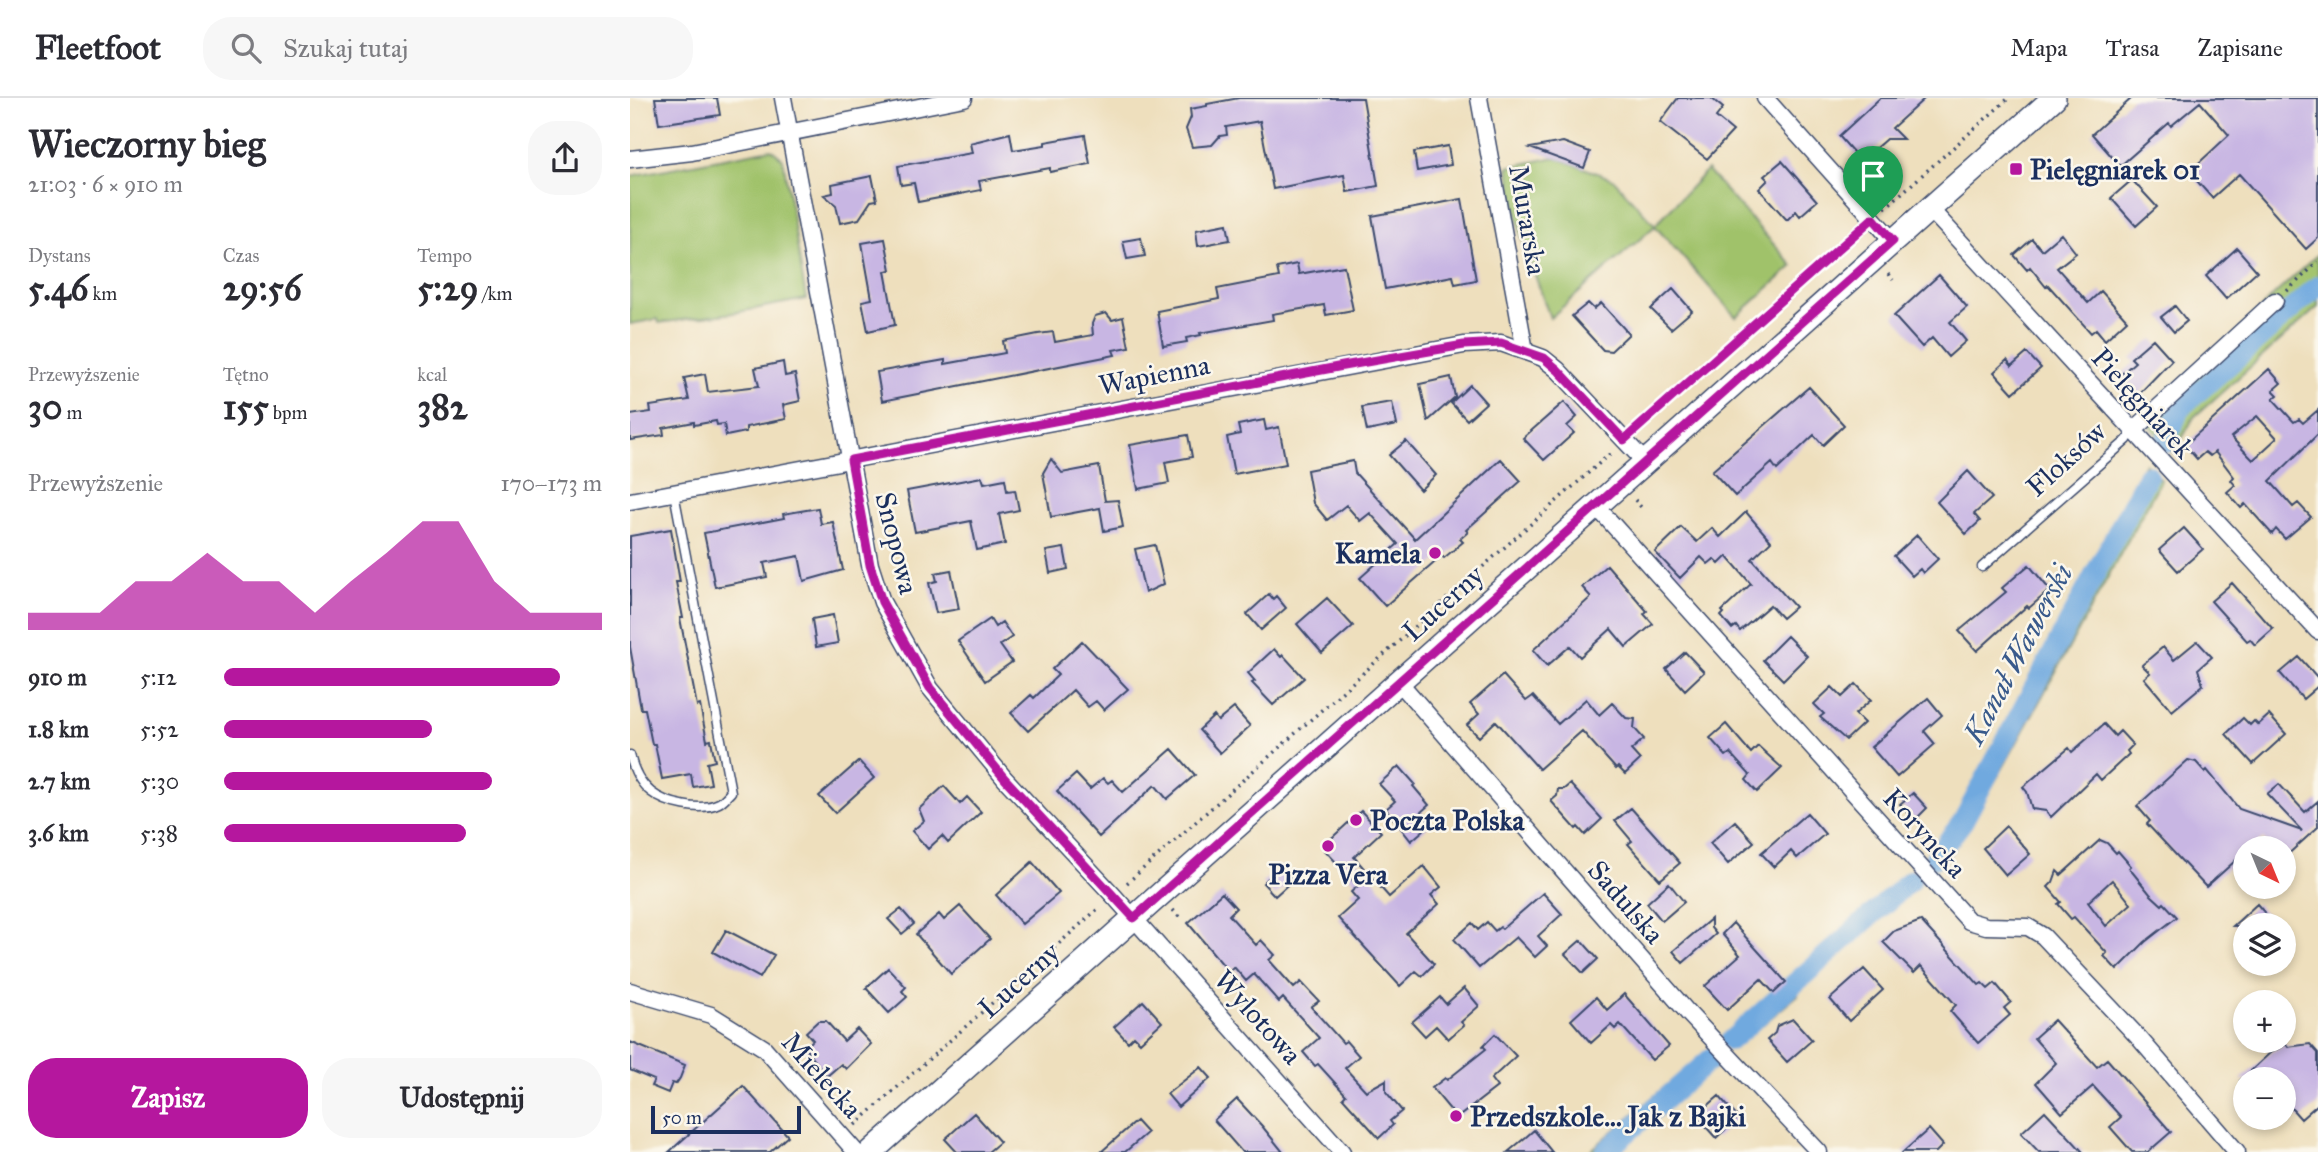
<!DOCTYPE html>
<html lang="pl">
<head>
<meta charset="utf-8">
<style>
  body { margin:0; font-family:"IM FELL Great Primer",serif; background:#f7f7f7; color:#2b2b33; height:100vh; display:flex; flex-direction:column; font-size:26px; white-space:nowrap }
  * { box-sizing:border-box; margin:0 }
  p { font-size:23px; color:#7c7c81 }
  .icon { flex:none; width:38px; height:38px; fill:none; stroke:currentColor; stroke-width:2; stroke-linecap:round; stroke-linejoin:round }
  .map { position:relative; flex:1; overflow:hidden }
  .drawer { display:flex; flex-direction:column; background:#fff; width:630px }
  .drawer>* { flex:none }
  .needle { width:46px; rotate:137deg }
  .buttons { position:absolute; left:1603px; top:738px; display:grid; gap:14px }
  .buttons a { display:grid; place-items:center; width:63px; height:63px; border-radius:50%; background:#fff; box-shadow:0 4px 10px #0003; font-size:35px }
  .scale { position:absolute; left:21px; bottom:18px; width:150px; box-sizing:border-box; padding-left:7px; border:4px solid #1b2f5e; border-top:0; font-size:19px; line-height:24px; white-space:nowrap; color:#1b2f5e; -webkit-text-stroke:5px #fbf7ec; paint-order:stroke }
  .pin { position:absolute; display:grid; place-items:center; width:60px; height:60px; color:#fff; margin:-72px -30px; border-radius:50% 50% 50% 0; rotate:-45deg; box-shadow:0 0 7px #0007 }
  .pin .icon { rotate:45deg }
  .round { display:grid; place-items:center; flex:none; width:74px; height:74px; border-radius:28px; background:#f7f7f7 }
  .overview { display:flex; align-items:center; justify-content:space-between; height:119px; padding:0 28px }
  h1 { font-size:38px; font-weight:700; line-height:52px }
  .figures { display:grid; grid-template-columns:repeat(3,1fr); gap:10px; height:119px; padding:7px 28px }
  .figures div { display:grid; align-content:center }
  .figures b { font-size:35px; font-weight:700 }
  .figures small { font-size:19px; font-weight:400 }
  .figures p { font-size:19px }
  .chart { height:196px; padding:14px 28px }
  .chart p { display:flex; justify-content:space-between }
  .chart svg { width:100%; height:126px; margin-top:7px; fill:#b5179e; opacity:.7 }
  .primary-button { display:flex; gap:14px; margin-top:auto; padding:14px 28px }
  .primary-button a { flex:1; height:80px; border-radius:28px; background:#b5179e; color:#fff; font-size:28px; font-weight:700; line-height:80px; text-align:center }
  .primary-button a+a { background:#f7f7f7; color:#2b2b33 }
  ul { padding:0 28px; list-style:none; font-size:23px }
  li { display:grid; grid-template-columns:112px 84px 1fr; align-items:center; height:52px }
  li i { height:18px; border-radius:9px; background:#b5179e }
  header { display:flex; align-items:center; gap:42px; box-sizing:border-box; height:98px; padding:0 35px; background:#fff; border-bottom:2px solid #e1e1e2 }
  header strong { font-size:33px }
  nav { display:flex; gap:38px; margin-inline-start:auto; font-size:24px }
  .search { width:490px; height:63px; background:#f7f7f7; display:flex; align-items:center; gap:18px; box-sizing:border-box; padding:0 24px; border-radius:28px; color:#7c7c81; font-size:26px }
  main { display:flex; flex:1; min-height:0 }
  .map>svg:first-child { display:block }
  .green { fill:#a0c26b; stroke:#5e7864; stroke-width:2 }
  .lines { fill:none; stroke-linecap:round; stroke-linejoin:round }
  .canal { stroke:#70a9df; stroke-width:21 }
  .building { fill:#c8b6e3; fill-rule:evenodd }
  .lane-casing { stroke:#3b496c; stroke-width:11 }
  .street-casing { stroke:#3b496c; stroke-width:19 }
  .secondary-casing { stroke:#3b496c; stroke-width:26 }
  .path { stroke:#3b496c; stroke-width:3.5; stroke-dasharray:2 5; stroke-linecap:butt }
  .lane { stroke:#fff; stroke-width:8 }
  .street { stroke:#fff; stroke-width:16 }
  .secondary { stroke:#fff; stroke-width:23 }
  .route-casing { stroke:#fff; stroke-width:14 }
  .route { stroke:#b5179e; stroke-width:9 }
  .poi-dot { fill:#b5179e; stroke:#fbf7ec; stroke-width:2.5 }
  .labels { text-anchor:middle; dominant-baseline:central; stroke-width:5; stroke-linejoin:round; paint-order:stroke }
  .poi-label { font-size:28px; font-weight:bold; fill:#1b2f5e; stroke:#fbf7ec; text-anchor:start }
  .street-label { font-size:28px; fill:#1b2f5e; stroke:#fbf7ec }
  .water-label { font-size:30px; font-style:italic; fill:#395a8b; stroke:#fbf7ec }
</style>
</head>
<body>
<header>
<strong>Fleetfoot</strong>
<div class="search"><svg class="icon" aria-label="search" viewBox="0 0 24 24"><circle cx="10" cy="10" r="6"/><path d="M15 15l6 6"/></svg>Szukaj tutaj</div>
<nav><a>Mapa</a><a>Trasa</a><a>Zapisane</a></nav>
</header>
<main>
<section class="drawer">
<div class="overview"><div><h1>Wieczorny bieg</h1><p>21:03 · 6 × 910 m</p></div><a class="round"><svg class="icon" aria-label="share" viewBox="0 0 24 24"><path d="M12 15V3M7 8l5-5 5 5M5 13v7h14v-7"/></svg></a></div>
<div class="figures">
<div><p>Dystans</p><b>5.46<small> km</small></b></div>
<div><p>Czas</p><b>29:56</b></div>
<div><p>Tempo</p><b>5:29<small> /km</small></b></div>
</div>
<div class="figures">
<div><p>Przewyższenie</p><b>30<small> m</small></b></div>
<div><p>Tętno</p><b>155<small> bpm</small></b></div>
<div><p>kcal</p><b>382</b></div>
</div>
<div class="chart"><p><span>Przewyższenie</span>170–173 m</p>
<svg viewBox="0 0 160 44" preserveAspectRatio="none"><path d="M0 44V38L10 38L20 38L30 27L40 27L50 17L60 27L70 27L80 38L90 27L100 17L110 6L120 6L130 27L140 38L150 38L160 38V44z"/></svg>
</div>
<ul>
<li><b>910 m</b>5:12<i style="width:89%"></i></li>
<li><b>1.8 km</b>5:52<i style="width:55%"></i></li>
<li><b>2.7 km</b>5:30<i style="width:71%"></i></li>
<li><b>3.6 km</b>5:38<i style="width:64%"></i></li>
</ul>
<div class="primary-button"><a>Zapisz</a><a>Udostępnij</a></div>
</section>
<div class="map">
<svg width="1688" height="1054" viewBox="0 0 1688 1054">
  <rect width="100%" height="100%" fill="#fbf7ec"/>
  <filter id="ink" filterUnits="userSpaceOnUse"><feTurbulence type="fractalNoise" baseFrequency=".0143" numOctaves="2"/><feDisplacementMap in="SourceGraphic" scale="14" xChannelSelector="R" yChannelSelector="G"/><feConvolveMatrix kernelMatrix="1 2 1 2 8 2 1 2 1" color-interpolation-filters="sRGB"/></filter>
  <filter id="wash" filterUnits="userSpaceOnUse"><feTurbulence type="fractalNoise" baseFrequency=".00686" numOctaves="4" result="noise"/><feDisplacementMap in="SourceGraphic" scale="28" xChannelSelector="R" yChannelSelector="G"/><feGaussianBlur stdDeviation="1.57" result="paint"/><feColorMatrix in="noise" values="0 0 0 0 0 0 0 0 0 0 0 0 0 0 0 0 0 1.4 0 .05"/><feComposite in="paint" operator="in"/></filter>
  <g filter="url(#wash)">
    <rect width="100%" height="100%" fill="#eedfbd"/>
    <path class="green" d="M141,51L153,61L176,201L103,215L29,225L28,221L0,226V78Z
      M925,59L983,81L1025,127L1077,72L1163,168L1106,219L1025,128L920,220L891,137L878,69Z
      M1688,156V209L1564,319L1544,355L1519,327L1644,197Z
      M1515,365L1531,382L1374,668L1338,729L1304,769L1296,760L1328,720Z
      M1276,775L1288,788L1166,894L1168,897L1109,946L1100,936Z
      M1078,952L1090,965L988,1054H959Z"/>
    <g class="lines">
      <path class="canal" d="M1535,345L1550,310L1688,188
        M1305,760L1333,723L1518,377
        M1101,942L1281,782
        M975,1054L1083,959"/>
    </g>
    <g id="blocks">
      <path class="building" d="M25,0H87L90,17L29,26Z
        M609,0H733L748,88L717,94L714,77L643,91L630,23L596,29L597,37L590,38L582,47L562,49L556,31L561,19L560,11L577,8V6Z
        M1048,0H1081L1093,10L1086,19L1103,33L1077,61L1030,24Z
        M1250,0H1295L1262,30L1273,41H1256L1231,63L1209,38Z
        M1502,0H1688V140L1676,151L1609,76L1582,100L1559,74L1599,37L1570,4L1541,28L1539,25L1490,68L1462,36Z
        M380,35L383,52L415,47V44L455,37L460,66L420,74V70L349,83L351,92L288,104L284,85L271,87L268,68L342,55L340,45Z
        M933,44L960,54L954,70L900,50Z
        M818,48L821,67L787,73L784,54Z
        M1152,63L1187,103L1170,118L1166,113L1157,122L1129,91L1138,82L1134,78Z
        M242,78L247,102L241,103L229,121L210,125L206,107L194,97L203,95L202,86Z
        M1502,82L1527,109L1506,128L1481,100Z
        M832,101L846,182L825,186L823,178L755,191L742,118Z
        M597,126L600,142L568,148L566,132Z
        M1431,136L1446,155L1427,170L1458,205L1471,193L1497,222L1475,242L1466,231L1461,235L1418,187L1416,189L1400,169L1397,172L1384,157L1402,141L1412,152Z
        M511,140L515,158L497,161L493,143Z
        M255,141L261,172L255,173L265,227L238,233L232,203L242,201L232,145Z
        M1607,150L1627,173L1596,201L1576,178Z
        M667,166L669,176L714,168L723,212L696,217L694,207L642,216L643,222L570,235L571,237L556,240L557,244L533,248L527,213L589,201L587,191L649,179L647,170Z
        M1309,177L1337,209L1320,224L1336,243L1318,259L1302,240L1292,249L1264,218Z
        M1043,191L1062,213L1041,231L1021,211Z
        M958,205L964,211L971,205L999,236L981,253L973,252L942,218Z
        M1545,208L1557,223L1544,234L1531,219Z
        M476,215L482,222L493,219L499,249L483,252L485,257L252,303L247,274L315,262V266L375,255L373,243L408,236L423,234L425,244L463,237L462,226L465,218Z
        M1523,241L1542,262L1507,298L1489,278L1505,264L1501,260Z
        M1397,255L1411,270L1383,295L1364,274L1377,262L1382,268Z
        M153,264L155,278L165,276L170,303L153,307L156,321L116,329V334L96,338L94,326L87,327L86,323L64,327V324L33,330L34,337L0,342V317L21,314L20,308L59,302L54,280L75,276L78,294L129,288L125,270Z
        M1639,271L1651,285L1643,292L1648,297L1643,301L1664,324L1669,321L1673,325L1688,312V336L1640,383L1663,409L1668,405L1681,419L1655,441L1646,431L1642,436L1615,406L1611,410L1597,394L1605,387L1601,382L1604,379L1585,354L1580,358L1575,354L1567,361L1555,347ZM1627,318L1647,340L1623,362L1601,339Z
        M821,279L825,299L798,323L790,286Z
        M840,287L856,305L837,322L821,305Z
        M1179,289L1214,327L1193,347L1184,337L1147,372L1142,365L1105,398L1082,373Z
        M762,304L767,327L737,333L732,309Z
        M934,304L947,319L937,328L944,335L914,362L893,340Z
        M634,322L636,332L649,329L656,366L604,376L597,339L610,336L608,327Z
        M558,337L562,359L535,364L539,385L508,391L500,347Z
        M776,343L806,377L790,392L759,357Z
        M421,361L432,375L469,368L475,403L488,402L493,429L474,433L470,410L421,419L413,375Z
        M871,361L891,383L836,432L838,434L830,441L833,444L814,460L812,458L755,508L730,480L768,446L740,415L730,423L716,407L697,422L683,405L677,372L723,363L725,375L785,441Z
        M1338,373L1362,400L1344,416L1350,423L1336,436L1307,404Z
        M352,379L354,385L375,381L377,393L385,392L389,412L369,416L375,446L347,452L341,423L285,434L277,393Z
        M188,410L191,426L203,424L213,472L174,483L169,458L134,465L137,479L85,489L74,435L154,420L153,416Z
        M1116,414L1141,443L1122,461L1165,509L1152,520L1140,507L1110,533L1106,528L1102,531L1091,518L1094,515L1092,513L1121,486L1097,458L1089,466L1084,461L1078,466L1071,459L1050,480L1025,454L1051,429L1067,444L1082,430L1090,439Z
        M1554,430L1573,451L1548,473L1529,452Z
        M41,431L50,484H46L53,520H50L55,546L67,608L70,607L77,643L81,642L85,663L77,665L81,686L63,689L61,676L32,681L25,646H22L15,611H11L0,549V438Z
        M1287,437L1308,461L1293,475L1290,471L1282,478L1264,458Z
        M525,447L534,486L515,495L505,451Z
        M434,450L438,471L420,475L416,453Z
        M977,467L1017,513L1014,516L1023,526L996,549L981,531L950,559L940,548L917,568L903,552L961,499L952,489Z
        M1399,467L1420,492L1399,510L1397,508L1347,553L1329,533L1376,494L1372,490Z
        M321,472L329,511L306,515L299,485L307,483L305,475Z
        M1602,485L1643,531L1625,547L1620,541L1617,543L1581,503Z
        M639,496L643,501L646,498L656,510L631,532L617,516Z
        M697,500L723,528L692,555L667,526Z
        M203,517L208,545L186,549L182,521Z
        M360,521L365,529L372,524L382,539L370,547L382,564L355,583L328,543Z
        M1157,538L1177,558L1153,582L1133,562Z
        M452,543L498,591L474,612L466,603L458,609L443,592L398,633L381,615L401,597L404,600L428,577L422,571Z
        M1567,543L1582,559L1568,571L1573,587L1542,613L1514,580L1520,575L1512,567L1533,549L1544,562Z
        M644,551L651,559L653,557L674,580L643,607L622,585L625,583L618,575Z
        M1055,554L1074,574L1055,592L1036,571Z
        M1669,559L1688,580V588L1673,601L1650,575Z
        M873,577L896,603L903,598L928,626L956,601L969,617L982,605L996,620L1005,621L1004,630L1014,641L1001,652L1010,662L995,676L988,669L986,671L952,633L909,671L866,623L849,639L837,627L849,616L840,606Z
        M1226,586L1241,602L1225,616L1234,625L1216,642L1190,619L1194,616L1184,606L1202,589L1212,599Z
        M1298,600L1312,617L1294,633L1305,646L1267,679L1241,649Z
        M604,610L620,628L590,655L569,632L584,618L588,623Z
        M1639,617L1656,636L1623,666L1596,636L1613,620L1620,627L1624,623L1628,627Z
        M1096,626L1121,655L1128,648L1152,670L1127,694L1116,682L1120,677L1100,655L1096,658L1080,640Z
        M1474,626L1485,638L1490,633L1503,647L1497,653L1499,656L1471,682L1466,676L1421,719L1416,713L1402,711L1397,694L1393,689L1439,650L1442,654Z
        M542,651L565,677L537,701L525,687L469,739L427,693L446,676L460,691L473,680L478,685L482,682L493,694Z
        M1558,662L1566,664L1575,674L1577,672L1609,711L1672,733L1637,696L1649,686L1675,714L1688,703V729L1654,760V751H1642L1633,741L1619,751H1615V754L1576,789L1517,726L1520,723L1507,708Z
        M229,663L244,680L205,715L189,698Z
        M769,668L785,686L783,688L799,707L791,714L801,726L781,743L756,711L765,703L749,686Z
        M940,686L972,721L955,737L948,729L946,731L921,703L927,698L928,691H934Z
        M314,688L330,706L337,699L351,714L318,745L312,738L298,751L282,733L294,723L289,711Z
        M1283,695L1297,710L1285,722L1270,706Z
        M1001,710L1050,765L1030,782L998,746L1002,743L985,723Z
        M731,713L751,734L724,759L759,799L794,768L811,789L801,797L809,806L776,835L804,866L792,878L786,873L770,888L708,820L728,802L721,794L728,788L692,749Z
        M1177,715L1195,736L1167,760L1161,753L1144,769L1131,755Z
        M1105,723L1124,744L1098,766L1080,745Z
        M1376,728L1400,756L1376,777L1353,750Z
        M1470,742L1477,745L1486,755L1488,753L1501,768L1499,770L1520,796L1532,807L1534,805L1547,819L1515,844L1487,872L1474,858L1477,855L1444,819L1441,821L1428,806L1431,804L1418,789L1423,784L1427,773L1431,777ZM1482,782L1501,806L1476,828L1458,804Z
        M402,764L429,795L392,826L366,797Z
        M651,768L663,782L645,798L633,785Z
        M1039,785L1054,804L1032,823L1017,805Z
        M592,795L606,810L599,817L626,847L631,842L645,857L639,862L664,890L671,884L689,903L681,909L713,945L716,943L729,958L715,970L736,993L756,982V994L772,1013L760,1023L763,1027L749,1040L713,1000L716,997L688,966L685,968L673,954L689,940L653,900L649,904L624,876L616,883L604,869L599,874L558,825Z
        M913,795L932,816L908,838L917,848L905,859L886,839L849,870L824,841L842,825L848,832L857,824L865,833L870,829L872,831Z
        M1627,806L1646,828H1603Z
        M330,808L360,841L321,876L286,836L309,816L314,822Z
        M271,811L284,826L272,836L258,821Z
        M1081,821V830L1086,836L1053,865L1043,853Z
        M1291,823L1349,887L1352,885L1358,891L1365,885L1381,904L1374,910L1380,917L1348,945L1320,913L1326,907L1291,868L1284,875L1253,844L1264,833Z
        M1103,825L1156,884L1144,895L1131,881L1097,912L1075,888L1110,857L1092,836Z
        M96,832L144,857L130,880L83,854Z
        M951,842L968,861L953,875L935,856Z
        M258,870L276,889L272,893L277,899L259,915L236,890Z
        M1234,871L1253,892L1219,923L1200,901Z
        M834,890L849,908L831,924L834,927L818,941L806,928L795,938L782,924L810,899L816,906Z
        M994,896L1039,948L1022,962L990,926L985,931L981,927L961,945L941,922L966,899L977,912Z
        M513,903L532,924L510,944L504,938L498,944L484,929Z
        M1163,921L1182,942L1157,964L1137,942L1145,935L1147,928Z
        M1424,922L1467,969L1477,961L1541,1034L1518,1054H1502L1480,1029L1491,1019L1463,988L1432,1015L1406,985L1426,965L1404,940Z
        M188,923H196L214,943L227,931L241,946L216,971L211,966L197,978L175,950L183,942L176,934Z
        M865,936L886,958L861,981L867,989L827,1020L802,990L815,980L817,982L856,951L853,948Z
        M0,944L55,967L50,980L46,986L42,985L38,995L21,988L24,982L0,972Z
        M1656,946L1658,949L1680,946L1688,955V1006L1671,1021L1654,1002V982H1611L1641,954Z
        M571,969L581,980L548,1009L537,996Z
        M113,988L158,1038L140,1054H39Z
        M1089,998L1108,1020L1086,1040L1066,1018Z
        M607,1001L632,1028L653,1054H612L584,1022Z
        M1415,1013L1453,1054H1409L1391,1035Z
        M344,1015L370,1044L358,1054H327L315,1041Z
        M506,1023L517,1035L495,1054H471Z
        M1299,1031L1313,1047L1306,1054H1273Z
        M904,1032L922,1054H878L896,1039Z"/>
    </g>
  </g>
  <g filter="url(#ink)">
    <use href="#blocks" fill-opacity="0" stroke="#3b496c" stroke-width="2"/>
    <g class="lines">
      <defs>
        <path id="lane" d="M1352,469L1497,342L1503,333
          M0,657C3,670 10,685 21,694C36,706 71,714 89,705C93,703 97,698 101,694L44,395"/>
        <path id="street" d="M153,0L240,467L252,504L300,590L375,681L483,797L712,1054
          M849,0L895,253
          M1135,0L1263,143
          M0,61L62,54L334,0
          M1300,111L1688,533
          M1503,333L1645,203
          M0,403L834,247L871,245L913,260L928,272L1016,365
          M966,408L1339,823L1356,828L1398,829L1413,838L1509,940L1607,1054
          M769,584L1059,916L1189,1054
          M0,893L81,917L134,950L226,1054"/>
        <path id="secondary" d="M241,1054L1424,0"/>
      </defs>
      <use href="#lane" class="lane-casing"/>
      <use href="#street" class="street-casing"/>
      <use href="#secondary" class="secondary-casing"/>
      <path class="path" d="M1255,110L1379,0
        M1258,176L1263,182
        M1657,193L1688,164
        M1007,331L1231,131
        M1005,402L1011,409
        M497,785L983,353
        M543,812L550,820
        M225,1027L470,809"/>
      <use href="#lane" class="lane"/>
      <use href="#street" class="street"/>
      <use href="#secondary" class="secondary"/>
    </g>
  </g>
  <g class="lines" filter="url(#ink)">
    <defs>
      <path id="route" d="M1243,120L1263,143L504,820L375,681L300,590L252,504L240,467L221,362L713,268L834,247L871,245L914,260L928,272L994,342Z"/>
    </defs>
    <use href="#route" class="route-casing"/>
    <use href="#route" class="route"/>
  </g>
  <g class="poi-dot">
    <rect x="1379" y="64" width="14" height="14" rx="3.5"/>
    <circle cx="805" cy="455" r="7"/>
    <circle cx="726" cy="722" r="7"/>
    <circle cx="698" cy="748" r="7"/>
    <circle cx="826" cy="1018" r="7"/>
  </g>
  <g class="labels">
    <g class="poi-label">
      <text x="1400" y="71">Pielęgniarek 01</text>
      <text x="791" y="455" text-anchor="end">Kamela</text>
      <text x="740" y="722">Poczta Polska</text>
      <text x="698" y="776" text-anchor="middle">Pizza Vera</text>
      <text x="840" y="1018">Przedszkole... Jak z Bajki</text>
    </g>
    <g class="street-label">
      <text transform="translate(898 122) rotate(80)">Murarska</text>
      <text transform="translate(524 277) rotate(-11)">Wapienna</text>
      <text transform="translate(1513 305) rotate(48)">Pielęgniarek</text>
      <text transform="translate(1436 361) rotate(-42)">Floksów</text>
      <text transform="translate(267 445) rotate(76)">Snopowa</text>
      <text transform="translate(813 505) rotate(-42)">Lucerny</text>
      <text transform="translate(1295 735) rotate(48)">Koryncka</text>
      <text transform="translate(996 804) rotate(49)">Sadulska</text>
      <text transform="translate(389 882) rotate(-42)">Lucerny</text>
      <text transform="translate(628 919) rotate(48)">Wylotowa</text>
      <text transform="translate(192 977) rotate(48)">Mielecka</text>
    </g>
    <g class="water-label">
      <text transform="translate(1388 556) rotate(-62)">Kanał Wawerski</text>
    </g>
  </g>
</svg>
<div class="buttons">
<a><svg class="needle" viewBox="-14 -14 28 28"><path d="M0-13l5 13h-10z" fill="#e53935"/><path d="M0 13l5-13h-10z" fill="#7c7c81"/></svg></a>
<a><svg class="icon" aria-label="layers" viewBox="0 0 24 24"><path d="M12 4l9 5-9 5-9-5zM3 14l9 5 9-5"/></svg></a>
<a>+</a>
<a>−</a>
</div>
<div class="scale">50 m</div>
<div class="pin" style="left:1243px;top:120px;background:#1e9e55"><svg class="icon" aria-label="arrive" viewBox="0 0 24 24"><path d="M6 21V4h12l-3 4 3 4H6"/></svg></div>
</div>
</main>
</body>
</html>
